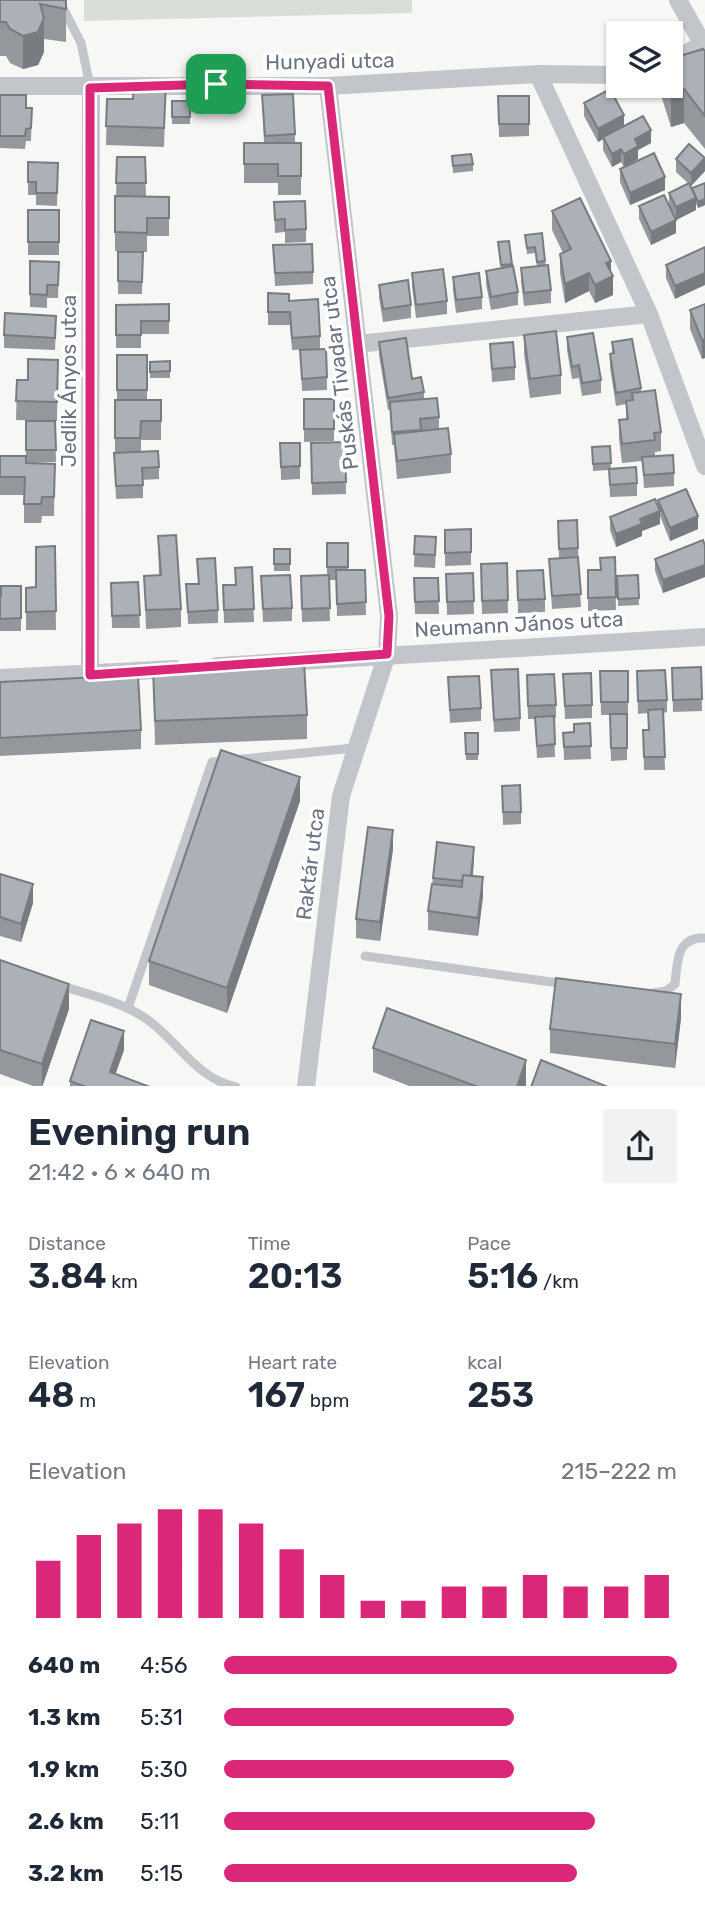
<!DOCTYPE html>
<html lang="en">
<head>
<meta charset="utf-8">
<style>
  body { margin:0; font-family:Rubik,sans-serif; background:#f2f2f3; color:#1f2937; height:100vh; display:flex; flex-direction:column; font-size:26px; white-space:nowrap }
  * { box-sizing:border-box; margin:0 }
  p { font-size:23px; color:#747a83 }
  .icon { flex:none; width:38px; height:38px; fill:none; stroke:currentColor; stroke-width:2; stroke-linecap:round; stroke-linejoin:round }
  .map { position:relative; height:1086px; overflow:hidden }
  .details { display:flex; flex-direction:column; background:#fff; flex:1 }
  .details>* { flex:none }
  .fabs { position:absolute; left:606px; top:21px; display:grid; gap:14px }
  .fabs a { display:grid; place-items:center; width:77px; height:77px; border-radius:0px; background:#fff; box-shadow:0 2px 5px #0004; font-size:35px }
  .pin { position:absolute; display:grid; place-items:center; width:60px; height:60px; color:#fff; margin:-30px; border-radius:14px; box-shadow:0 4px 10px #0006 }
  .round { display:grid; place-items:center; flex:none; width:74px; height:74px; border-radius:0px; background:#f2f2f3 }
  .head { display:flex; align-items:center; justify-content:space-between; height:119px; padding:0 28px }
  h1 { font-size:38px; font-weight:600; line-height:52px }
  .metrics { display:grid; grid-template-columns:repeat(3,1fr); gap:10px; height:119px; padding:7px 28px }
  .metrics div { display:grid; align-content:center }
  .metrics b { font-size:35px; font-weight:600 }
  .metrics small { font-size:19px; font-weight:400 }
  .metrics p { font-size:19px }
  .chart { height:196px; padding:14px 28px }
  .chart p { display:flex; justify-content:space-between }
  .chart svg { width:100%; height:126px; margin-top:7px; stroke:#db2777; stroke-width:6 }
  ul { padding:0 28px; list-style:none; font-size:23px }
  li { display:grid; grid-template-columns:112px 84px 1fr; align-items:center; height:52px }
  li i { height:18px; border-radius:9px; background:#db2777 }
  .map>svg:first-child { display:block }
  .green { fill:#d9ded7 }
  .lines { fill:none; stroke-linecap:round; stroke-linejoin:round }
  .service { stroke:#c2c5c9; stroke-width:9 }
  .minor { stroke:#c2c5c9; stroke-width:18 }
  .wall { fill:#94989d }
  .shaded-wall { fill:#787c80 }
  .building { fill:#acb1b7; stroke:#787c80; stroke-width:2 }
  .route-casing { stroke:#fff; stroke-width:14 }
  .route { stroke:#db2777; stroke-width:9 }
  .labels { text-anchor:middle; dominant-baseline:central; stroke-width:7; stroke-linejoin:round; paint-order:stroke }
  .street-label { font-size:21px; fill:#6b7483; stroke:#fff }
</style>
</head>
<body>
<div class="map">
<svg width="705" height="1087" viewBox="0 0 705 1087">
  <rect width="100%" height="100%" fill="#f7f8f6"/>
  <path class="green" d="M84,0H412V13L84,21Z"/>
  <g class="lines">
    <path class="service" d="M59,0L81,43L90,86
      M365,956L566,984
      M58,985C87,994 119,1001 145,1018C178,1040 195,1078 236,1087
      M653,993L666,991L675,984C677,962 677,936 705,938
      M128,1008L212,762L354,748"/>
    <path class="minor" d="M678,0L705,48
      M670,64L702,44
      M538,74L649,314L705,466
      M0,86H328L538,74L618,75
      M357,344L649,314
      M217,666L705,637
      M90,675L91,88
      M0,678L175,669
      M306,1087L341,796L387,654L389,616L328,86"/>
  </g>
  <path class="wall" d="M0,0H66V42L44,39V52L38,65L23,69L10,63L6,56H0Z
    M705,51V149L684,123L671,127L661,95V86H670Z
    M166,82L164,147L106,145L107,99H133Z
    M0,95L26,108H32L31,141H26L25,149L0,148Z
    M262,95L295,134V143H301V195H278V183H244V143H264Z
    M498,96H529V136L499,137Z
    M172,101H190V124H172Z
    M584,103L624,126L651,143L638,150V159L624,167L621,162L612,167L603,150V139L598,142L584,116Z
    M452,156L473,164V171L453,173Z
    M117,157H145L146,196H116Z
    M676,159L705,171L691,186L690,185L692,189L705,183V205L698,208L696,204V210L676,220V233L651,245L639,219V206L669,205V193L689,184L676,172Z
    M28,162L58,163L57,206L36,205V195H28Z
    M620,169L665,190L630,205L620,182Z
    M115,196L169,197V236H147V252L115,251Z
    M274,202L306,229V242L285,243V232L275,233Z
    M28,210H59V255H28Z
    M552,211L611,272L613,295L595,303L589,291L565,303L560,273V254L563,253L552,230Z
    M525,235L545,261L551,290V303L524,306L521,281V268L537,266L535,253L527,254Z
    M498,242L512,264L518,292V305L491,310L486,284V271L501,269Z
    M273,245L313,272V284L275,286Z
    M705,247L675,299L666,278V265Z
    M118,252H143L142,294H118Z
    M30,261L59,262L58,298H47V308L30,307Z
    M412,273L447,301V314L416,318L412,286Z
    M453,277L482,297V309L456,313L453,290Z
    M379,285L411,305V318L383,322L379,297Z
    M268,293L289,301L320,336V349L292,350L290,325H268Z
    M169,304V334H141V348H116V305Z
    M705,304V358L702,359L690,329V310Z
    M56,329L55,350L4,348V335Z
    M524,335L561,375V394L530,398L524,354Z
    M567,337L601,380V393L582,396L579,378L572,379L567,350Z
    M379,342L424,392V399L439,417V429L451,454V473L397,479L394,445H392L390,410H388L379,355Z
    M612,342L641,388V392L661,432V451L655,452V457L674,473V486L644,488L642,461L622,463L619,439V420L626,419V404L616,406L610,367V354H612Z
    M490,344L515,367V380L492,382Z
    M300,350L327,377V390L302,391Z
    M117,355H147V400H161V440H141V452L159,467V479L143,480V498L116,499L114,453H115V400H117Z
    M58,360L57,421H55L56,462L26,463V421H52L16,420L17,380H28Z
    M170,361V378H150V362Z
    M304,399H334V441L304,442Z
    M345,442L346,494L312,495L311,443Z
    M280,443H300V479L281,480Z
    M610,446L611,469L637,483V496L610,497L609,470L593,471L592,447Z
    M0,456L26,463L55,464L54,516H42L41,523H24V495H0Z
    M658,500L698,529L670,541L660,516V524L642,531V536L616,547L610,530V517L658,508Z
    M558,521L578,548L581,607L552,609L549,559L559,558Z
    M471,529V565L445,566V530Z
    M158,536L181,609V627L146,629L144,576L159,575Z
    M415,536L436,549L435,568L414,567Z
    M327,543H348V570H365L366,615L337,616L336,580H329L330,621L302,622L301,576L327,575Z
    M55,546L56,630H26V588L36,587Z
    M705,546V577L663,593L655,571V559Z
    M274,549H290V571H274Z
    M615,557L616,610L588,611V570H601Z
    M197,559L218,610V623L188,624L186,584H198Z
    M507,563L508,613L482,614L481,564Z
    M252,567L254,622L224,623L223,585H236Z
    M517,571L545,599V612L518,613Z
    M473,573L474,614L447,615L446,574Z
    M638,575L639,605L618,606L617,576Z
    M261,576L292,608V621L263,622Z
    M414,578H438L439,614H415Z
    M138,582L140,628H112L111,583Z
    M21,586V631H0V596Z
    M701,667L702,711L673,712L672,668Z
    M153,668L307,715V739L155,745Z
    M491,670L520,718V731L494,732Z
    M600,671H628V714H627V760L611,761L610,715H601Z
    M637,671L667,700V712L663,713L665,770H644L643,730H649L648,713L638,714Z
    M563,674L592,705V718L565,719Z
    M527,675L556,705V718H554L555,757L537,758L535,719H528Z
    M448,677L481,708V721L450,723Z
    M0,682L141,730V749L0,756Z
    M590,723L591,759L564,760L563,733L574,732Z
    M465,733H478V760H466Z
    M502,786L521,812V824L503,825Z
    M300,801L227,1013L149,985V961Z
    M393,849L380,941L356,938V919Z
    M474,859L473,876L483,896L478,936L428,930V911L433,878Z
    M0,874L33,903L21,942L0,936Z
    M0,960L69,1009L42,1087H36L0,1074Z
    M681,1018L675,1068L550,1053V1029Z
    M373,1048L526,1084V1087H412L373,1072Z
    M124,1050L115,1074L150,1087H70V1081Z"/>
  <path class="shaded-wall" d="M44,18V52L38,65L23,69V36Z
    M684,89V123L671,127V94Z
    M624,115V128L598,142V129Z
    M651,130V143L638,150V159L624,167V154L635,139Z
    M621,149V162L612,167V154Z
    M705,158V171L691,186V173Z
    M665,177V190L630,205V193Z
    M696,198V210L676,220V207Z
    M705,199V205L698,208V202Z
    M676,220V233L651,245V232Z
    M611,261V277L613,276V295L595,303V285L606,263Z
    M589,273V291L565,303V284Z
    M705,273V285L675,299V286Z
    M705,339V358L702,359V340Z
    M660,511V524L642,531V536L616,547V534L640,519Z
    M698,516V529L670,541V528Z
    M705,565V577L663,593V580Z
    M300,777V801L227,1013V988Z
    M393,830V849L380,941V922Z
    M474,847V859L471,894V882Z
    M483,877V896L478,936V918Z
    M33,884V903L21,942V924Z
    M69,984V1009L42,1087V1064Z
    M681,994V1018L675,1068V1044Z
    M124,1031V1050L111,1087L110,1072Z
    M526,1060V1087H517Z"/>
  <path class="building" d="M0,0H66V9L40,4L44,18L38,32L23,36L10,29L6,22H0Z
    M703,49L705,51V116L684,89L671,94L669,86H670V59Z
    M134,81L166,82L164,128L106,126L107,99H133Z
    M610,89L624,115L598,129L584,103Z
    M293,94L295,134L265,136L262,95Z
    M0,95H26V108H32L31,128L26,129L25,136H0Z
    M498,96H529V124H499Z
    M172,101H190V117H172Z
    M643,116L651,130L635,139L638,146L624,154L621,149L612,154L603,137Z
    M244,143H301V176H278V164H244Z
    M689,144L705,158L691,173L676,159Z
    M654,153L665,177L630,193L620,169Z
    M471,154L473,164L453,166L452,156Z
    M117,157H145L146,183H116Z
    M28,162L58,163L57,193H36V182H28Z
    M689,183L696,198L676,207L669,193Z
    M705,183V199L698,202L692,188Z
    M664,195L676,220L651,232L639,206Z
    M115,196L169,197V218H147V233L115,232Z
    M580,198L611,261L606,263L613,276L595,285L589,273L565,284L560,254L571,249L552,211Z
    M305,201L306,229L285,230V219L275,220L274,202Z
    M28,210H59V242H28Z
    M542,233L545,261L537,262L535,247L527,248L525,235Z
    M509,241L512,264L501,265L498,242Z
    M312,244L313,272L275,273L273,245Z
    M705,247V273L675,286L666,265Z
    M118,252H143L142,282L118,281Z
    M30,261L59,262L58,285H47V295L30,294Z
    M548,265L551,290L524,293L521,268Z
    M513,266L518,292L491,297L486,271Z
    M443,269L447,301L416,305L412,273Z
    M479,273L482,297L456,300L453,277Z
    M408,280L411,305L383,309L379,285Z
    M268,293L289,294V301L318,299L320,336L292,338L290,312H268Z
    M169,304V321H141V335H116V305Z
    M705,304V339L702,340L690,310Z
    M5,313L56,316L55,338L4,335Z
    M556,331L561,375L530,379L524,335Z
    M593,333L601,380L582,383L579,365L572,367L567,337Z
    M406,338L412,379L421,377L424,392L388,398L379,342Z
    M632,339L641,388L616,393L610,354L614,353L612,342Z
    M513,342L515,367L492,369L490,344Z
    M326,349L327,377L302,379L300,350Z
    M117,355H147V390H117Z
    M28,359L58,360L57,402L16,401L17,380H28Z
    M170,361V371L150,372V362Z
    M655,390L661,432L654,433L655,440L622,444L619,420L628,419L626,401L633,400L632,393Z
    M437,398L439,417L420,419L421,430L392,432L390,402Z
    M304,399H334V429H304Z
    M115,400H161V421H141L140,438H115Z
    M26,421H55L56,450H26Z
    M448,428L451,454L397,461L394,434Z
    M345,442L346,482L312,483L311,443Z
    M280,443H300V466L281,467Z
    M610,446L611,463L593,464L592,447Z
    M158,451L159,467L142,468L143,485L116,486L114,453Z
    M673,455L674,473L644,475L642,457Z
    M0,456H26V463L55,464L54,497H42L41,504H24L25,477H0Z
    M636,467L637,483L610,485L609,469Z
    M686,489L698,516L670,528L658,500Z
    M655,499L660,511L640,519L642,524L616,534L610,517Z
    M577,520L578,548L559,549L558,521Z
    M471,529V552L445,553V530Z
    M176,535L181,609L146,610L144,576L161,575L158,536Z
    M415,536L436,537L435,555L414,554Z
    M703,540L705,546V565L663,580L655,559Z
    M327,543H348V567H327Z
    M55,546L56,611L26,612V588L36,587V547Z
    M274,549H290V564H274Z
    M578,557L581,594L552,596L549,559Z
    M615,557L616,597L588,598V570H601L600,558Z
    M215,558L218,610L188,612L186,584H199L197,559Z
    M507,563L508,600L482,601L481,564Z
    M252,567L254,609L224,610L223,585H236L235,568Z
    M336,570H365L366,602L337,604Z
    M543,570L545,599L518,600L517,571Z
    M473,573L474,601L447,602L446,574Z
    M290,575L292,608L263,609L261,576Z
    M329,575L330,608L302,609L301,576Z
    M638,575L639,598L618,599L617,576Z
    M414,578H438L439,601L415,602Z
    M138,582L140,615L112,616L111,583Z
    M1,586H21V618L0,619V596H1Z
    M304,662L307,715L155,721L153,668Z
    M701,667L702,699L673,700L672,668Z
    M518,669L520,718L494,720L491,670Z
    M665,670L667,700L638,701L637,671Z
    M600,671H628V702H601Z
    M591,673L592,705L565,706L563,674Z
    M554,674L556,705L528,706L527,675Z
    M138,675L141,730L0,738V682Z
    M479,676L481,708L450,710L448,677Z
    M663,709L665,757H644L643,730H649L648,710Z
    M610,714H627V748H611Z
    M554,716L555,744L537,746L535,717Z
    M590,723L591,746L564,747L563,733L574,732V724Z
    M465,733H478V754H466Z
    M221,750L300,777L227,988L149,961Z
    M520,785L521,812H503L502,786Z
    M368,827L393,830L380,922L356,919Z
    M437,842L474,847L471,876L463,875L462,881L433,878Z
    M0,874L33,884L21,924L0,917Z
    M463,875L483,877L478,918L428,911L432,884L462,887Z
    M0,960L69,984L42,1064L0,1050Z
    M556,978L681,994L675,1044L550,1029Z
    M387,1008L526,1060L517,1087H478L373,1048Z
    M91,1020L124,1031L110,1072L150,1087H86L70,1081Z
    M541,1060L608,1087H531Z"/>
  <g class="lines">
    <defs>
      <path id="route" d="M216,84L328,86L389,616L387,654L90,675V88Z"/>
    </defs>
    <use href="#route" class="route-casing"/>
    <use href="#route" class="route"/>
  </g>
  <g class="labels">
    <g class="street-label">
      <text transform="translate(330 61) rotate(-1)">Hunyadi utca</text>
      <text transform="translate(339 373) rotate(-97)">Puskás Tivadar utca</text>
      <text transform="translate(68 381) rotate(-90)">Jedlik Ányos utca</text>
      <text transform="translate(519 624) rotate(-3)">Neumann János utca</text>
      <text transform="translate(310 864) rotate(-83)">Raktár utca</text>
    </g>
  </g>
</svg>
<div class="fabs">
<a><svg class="icon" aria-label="layers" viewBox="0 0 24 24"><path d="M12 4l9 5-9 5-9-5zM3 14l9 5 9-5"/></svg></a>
</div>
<div class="pin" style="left:216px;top:84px;background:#1e9e55"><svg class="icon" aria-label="arrive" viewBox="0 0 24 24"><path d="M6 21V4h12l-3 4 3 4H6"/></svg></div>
</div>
<section class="details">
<div class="head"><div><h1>Evening run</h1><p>21:42 · 6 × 640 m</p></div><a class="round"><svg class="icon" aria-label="share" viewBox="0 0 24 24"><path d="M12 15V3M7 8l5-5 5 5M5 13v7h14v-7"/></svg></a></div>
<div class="metrics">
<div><p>Distance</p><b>3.84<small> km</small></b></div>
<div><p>Time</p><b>20:13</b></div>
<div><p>Pace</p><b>5:16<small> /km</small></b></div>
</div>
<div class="metrics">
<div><p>Elevation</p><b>48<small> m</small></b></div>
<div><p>Heart rate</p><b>167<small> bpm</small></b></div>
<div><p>kcal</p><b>253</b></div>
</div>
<div class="chart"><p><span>Elevation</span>215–222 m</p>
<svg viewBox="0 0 160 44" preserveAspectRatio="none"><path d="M5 44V24M15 44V15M25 44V11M35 44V6M45 44V6M55 44V11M65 44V20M75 44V29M85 44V38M95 44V38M105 44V33M115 44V33M125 44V29M135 44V33M145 44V33M155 44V29"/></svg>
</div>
<ul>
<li><b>640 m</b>4:56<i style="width:100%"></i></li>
<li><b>1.3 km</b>5:31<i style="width:64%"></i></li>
<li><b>1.9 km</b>5:30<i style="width:64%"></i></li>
<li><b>2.6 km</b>5:11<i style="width:82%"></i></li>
<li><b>3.2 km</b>5:15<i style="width:78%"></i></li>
</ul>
</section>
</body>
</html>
